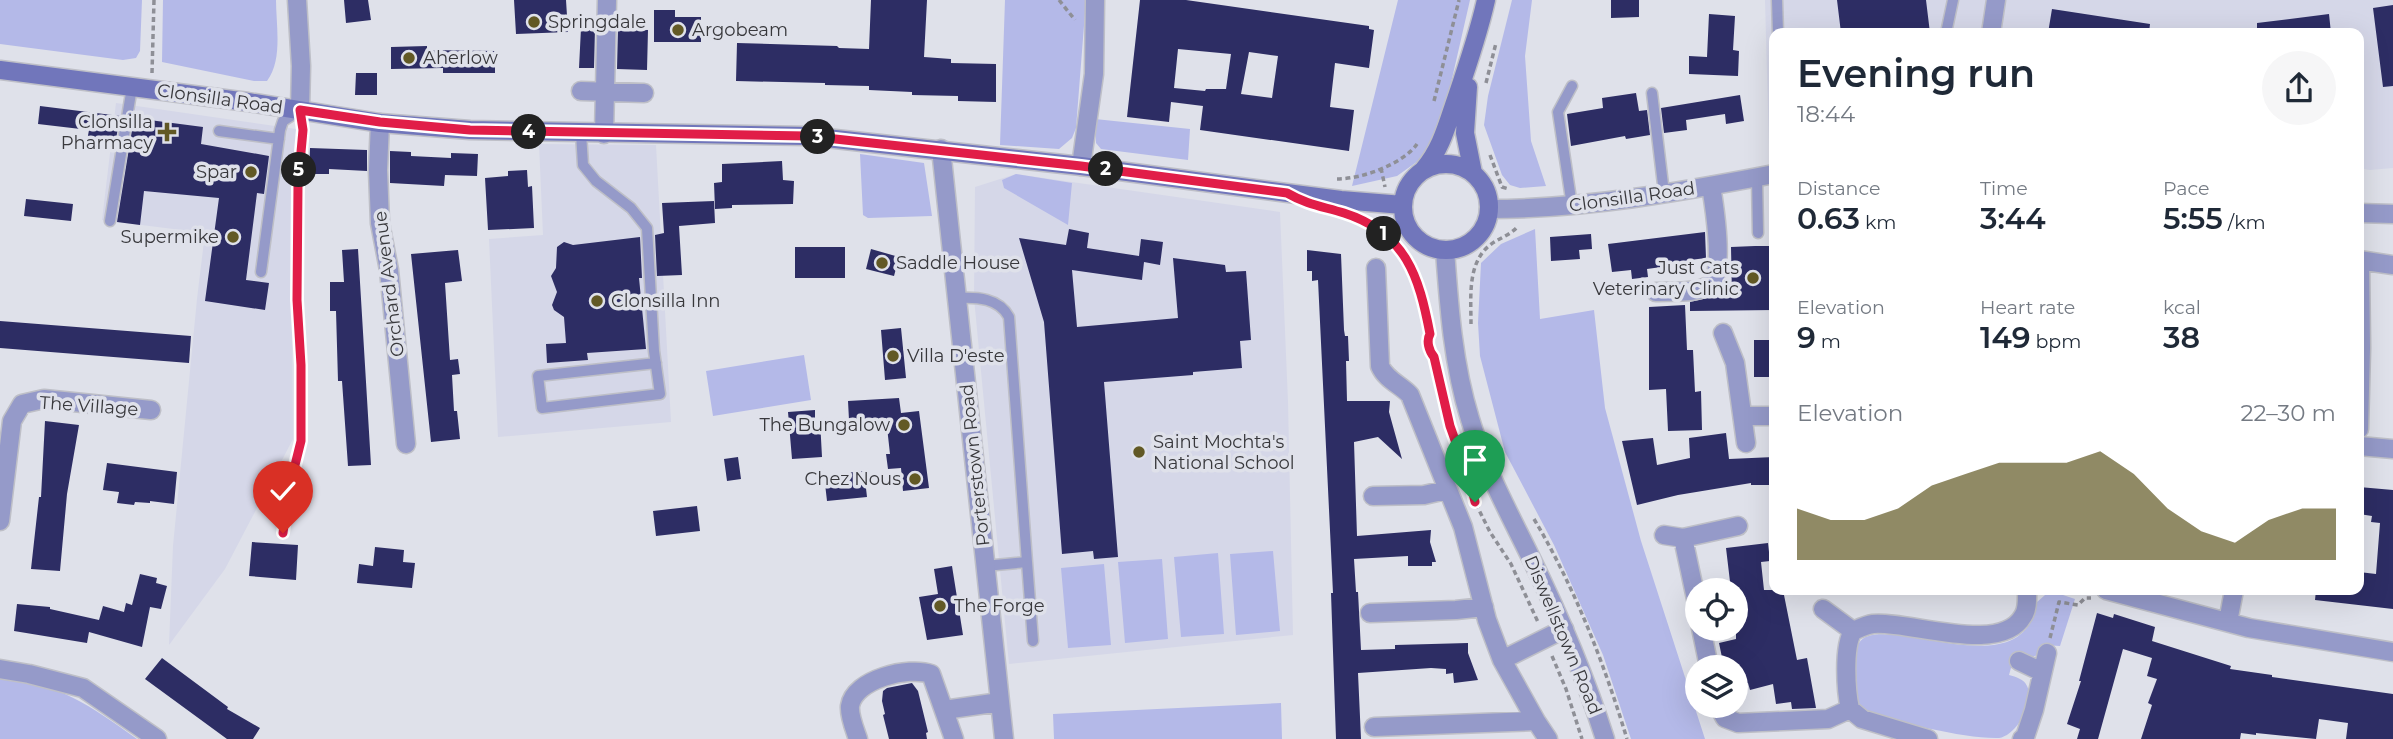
<!DOCTYPE html>
<html lang="en">
<head>
<meta charset="utf-8">
<style>
  body { margin:0; font-family:Montserrat,sans-serif; background:#f6f6f7; color:#1f2937; height:100vh; display:flex; flex-direction:column; font-size:26px; white-space:nowrap }
  * { box-sizing:border-box; margin:0 }
  p { font-size:23px; color:#747a83 }
  .icon { flex:none; width:38px; height:38px; fill:none; stroke:currentColor; stroke-width:2; stroke-linecap:round; stroke-linejoin:round }
  .map { position:relative; flex:1; overflow:hidden }
  .panel { position:absolute; left:1769px; top:28px; width:595px; height:567px; display:flex; flex-direction:column; background:#fff; border-radius:14px; box-shadow:0 7px 28px #0002 }
  .panel>* { flex:none }
  .tools { position:absolute; left:1685px; top:578px; display:grid; gap:14px }
  .tools a { display:grid; place-items:center; width:63px; height:63px; border-radius:50%; background:#fff; box-shadow:0 7px 28px #0002; font-size:35px }
  .pin { position:absolute; display:grid; place-items:center; width:60px; height:60px; color:#fff; margin:-72px -30px; border-radius:50% 50% 50% 0; rotate:-45deg; box-shadow:0 0 7px #0007 }
  .pin .icon { rotate:45deg }
  .km { position:absolute; width:35px; height:35px; margin:-18px; border-radius:50%; background:#222; color:#fff; font-size:19px; line-height:35px; text-align:center }
  .round { display:grid; place-items:center; flex:none; width:74px; height:74px; border-radius:37px; background:#f6f6f7 }
  .summary { display:flex; align-items:center; justify-content:space-between; height:119px; padding:0 28px }
  h1 { font-size:38px; font-weight:600; line-height:52px }
  .stats { display:grid; grid-template-columns:repeat(3,1fr); gap:10px; height:119px; padding:7px 28px }
  .stats div { display:grid; align-content:center }
  .stats b { font-size:30px; font-weight:600 }
  .stats small { font-size:19px; font-weight:400 }
  .stats p { font-size:19px }
  .chart { height:196px; padding:14px 28px }
  .chart p { display:flex; justify-content:space-between }
  .chart svg { width:100%; height:126px; margin-top:7px; fill:#625925; opacity:.7 }
  .map>svg:first-child { display:block }
  .built { fill:#d5d7e8 }
  .green { fill:#b4b9e8 }
  .building { fill:#2d2d64; fill-rule:evenodd }
  .lines { fill:none; stroke-linecap:round; stroke-linejoin:round }
  .service-casing { stroke:#bebfc7; stroke-width:13 }
  .minor-casing { stroke:#bebfc7; stroke-width:21 }
  .tertiary-casing { stroke:#bebfc7; stroke-width:21 }
  .secondary-casing { stroke:#bebfc7; stroke-width:21 }
  .path { stroke:#8e8f96; stroke-width:3.5; stroke-dasharray:5 3.5; stroke-linecap:butt }
  .service { stroke:#959ac9; stroke-width:10 }
  .minor { stroke:#959ac9; stroke-width:18 }
  .tertiary { stroke:#959ac9; stroke-width:18 }
  .secondary { stroke:#7176bb; stroke-width:18 }
  .route-casing { stroke:#fff; stroke-width:14 }
  .route { stroke:#e11d48; stroke-width:9 }
  .poi-dot { fill:#625925; stroke:#dfe1ea; stroke-width:2.5 }
  .labels { text-anchor:middle; dominant-baseline:central; stroke-width:7; stroke-linejoin:round; paint-order:stroke }
  .poi-label { font-size:18px; fill:#38383c; stroke:#dfe1ea; text-anchor:start }
  .street-label { font-size:18px; fill:#38383c; stroke:#dfe1ea }
</style>
</head>
<body>
<div class="map">
<svg width="2393" height="739" viewBox="0 0 2393 739">
  <rect width="100%" height="100%" fill="#dfe1ea"/>
  <path class="built" d="M1765,0H2393V168L2370,170L2359,168V33H1774V146L1769,147Z
    M116,103L296,129L291,187L293,439L225,569L169,645L173,546L197,299L205,233L102,220Z
    M539,144L656,145L671,422L498,437L489,239L543,235Z
    M1016,174L1280,212L1288,402L1293,635L1009,664L974,298L975,187Z"/>
  <path class="green" d="M0,0H142L140,51L136,58L123,60L0,44Z
    M163,0H276C276,25 283,60 267,81H254L162,62Z
    M1005,0H1086L1076,128L1072,138L1059,149L1000,145Z
    M1398,0H1470L1440,131L1425,156L1397,176L1352,186Z
    M1512,0H1532L1525,56L1531,141L1546,186L1520,188L1510,185L1502,175L1484,125L1488,96Z
    M1095,119L1190,129L1188,160L1101,149L1096,143Z
    M860,154L924,163L932,216L868,218L863,215Z
    M1016,174L1072,183L1068,225L1004,188L1002,180Z
    M1535,229L1540,319L1594,310L1605,408L1641,541L1705,739H1631L1603,655L1554,545L1505,452L1480,356L1478,323L1481,263L1501,244Z
    M804,355L811,400L713,416L706,371Z
    M1273,551L1280,631L1236,635L1230,554Z
    M1218,553L1224,634L1181,637L1174,557Z
    M1162,559L1168,639L1125,643L1118,562Z
    M1104,564L1111,645L1068,648L1061,568Z
    M2060,594L2075,599L2060,646L2045,645L2040,654L2029,658L2014,657L2009,675C2016,677 2024,679 2027,686C2036,702 2016,736 1999,738C1963,739 1901,722 1865,712L1860,707C1855,695 1855,677 1856,664C1856,658 1855,648 1859,643C1880,609 2025,692 2036,603L2045,595Z
    M0,678C61,684 89,705 137,739H0Z
    M1281,703L1282,739H1054L1053,714Z"/>
  <path class="building" d="M344,0H368L371,20L346,23Z
    M514,0H566L568,32L516,34Z
    M871,0H927L924,57L951,59V63L996,64V102L958,101V96L912,95V92L869,90V86L825,85V83L736,81L737,43L837,46L839,48L869,49Z
    M1140,0H1186L1369,26V29L1374,30L1369,68L1335,63L1330,107L1354,110L1349,151L1200,130L1203,106L1171,102L1169,122L1127,117ZM1178,49L1231,54L1226,89H1206L1205,91L1174,88ZM1249,52L1278,56L1272,98L1241,94Z
    M1611,0H1639V17L1611,18Z
    M1837,0H1926L1930,33H1841Z
    M2393,5V86L2383,87L2373,8Z
    M2052,9L2150,24L2149,33H2048Z
    M654,10H675V17H701V42H654Z
    M1709,14L1735,16L1733,50L1739,51L1738,76L1689,74V56L1707,57Z
    M2329,14L2331,33H2257V23Z
    M581,28H595L594,68H579Z
    M618,29L648,30L647,70L617,69Z
    M427,46V50L495,51V73H443V68L391,69V47Z
    M356,73H377V95H355Z
    M1636,93L1639,111L1647,110L1650,135L1626,139L1625,136L1571,146L1567,114L1603,108L1602,98Z
    M1740,95L1744,121L1726,124L1725,114L1686,120L1687,130L1664,133L1661,108Z
    M40,106L120,116L115,145L87,141L89,130L38,124Z
    M134,118L203,127L201,144L269,156L264,194L257,193L246,280L269,283L265,310L205,301L219,198L144,191L140,225L117,222Z
    M310,148L367,150V171L329,169V174H309Z
    M390,151L411,152V156L451,158V153L478,154L477,176L445,175L444,186L390,183Z
    M782,161L783,180L794,181L793,204L732,205V208L715,209L714,183L722,182V164Z
    M527,170L528,187L532,186L534,228L488,230L485,178L508,176V171Z
    M26,199L73,204L71,221L24,216Z
    M714,201L715,223L679,226L682,275L657,276L655,235L664,233L662,203Z
    M1069,229L1089,233L1087,248L1139,256L1141,239L1163,242L1160,265L1144,262L1142,280L1072,270L1077,327L1178,318L1173,258L1225,265L1226,272L1246,271L1251,340L1240,341L1242,368L1193,372V375L1104,382L1118,557L1094,559L1093,551L1062,554L1044,322L1019,238L1066,245Z
    M1705,232L1706,258L1690,260V263L1647,269L1648,277L1632,279L1631,270L1612,272L1608,244Z
    M1591,234L1592,249L1579,250L1580,259L1551,261L1550,237Z
    M640,237L642,278H639L646,349L587,353L588,360L547,363L546,344L566,343L564,317L554,310L552,305L557,292L551,276L556,268L557,247L564,242L573,245Z
    M1755,246H1774V310L1690,311V302L1712,297L1732,296L1731,247Z
    M795,247H845V278H795Z
    M358,249L371,465L348,466L342,381H338L336,311H330V282H344L342,250Z
    M871,249L899,257L894,276L866,269Z
    M458,250L462,281L445,283L450,360L458,359L460,374L452,375L454,411H457L460,439L431,442L411,254Z
    M1307,250L1341,254L1344,330L1345,336H1348L1349,361H1346L1347,401H1390L1389,412L1402,459L1378,437L1354,442L1357,536L1431,530L1430,542L1436,562H1432V566H1408V556L1354,559L1356,592H1358L1361,650L1395,649V645L1468,643V653L1478,680L1454,683L1453,673L1446,674V669L1431,668L1358,673L1361,739H1336L1331,593H1333L1318,280L1312,281V271H1307Z
    M1685,305L1687,350H1693L1695,392L1701,391L1702,430L1668,431L1666,389L1649,390V307Z
    M0,321L191,336L189,363L0,348Z
    M901,328L906,378L885,380L881,330Z
    M1754,340H1774V377H1754Z
    M899,398L901,413L919,411L929,488L903,491L901,468L888,469L886,454H890L886,418L849,420L848,401Z
    M815,410V421L820,420L822,457L792,459L788,412Z
    M45,421L79,425L67,494L60,571L31,569L39,497H41Z
    M1726,433L1729,459L1774,457V485H1751V483L1678,495L1637,505L1622,441L1653,438L1657,465L1690,458L1689,438Z
    M738,457L741,479L727,481L724,459Z
    M107,463L177,472L174,504L150,501V503L135,502L134,505L117,503L119,492L103,490Z
    M864,471L867,497L827,501L824,475Z
    M2359,487L2393,490V609L2315,600L2316,590H2359V572L2376,574L2380,523L2371,522L2372,516L2359,514Z
    M697,506L700,531L656,536L653,511Z
    M252,542L298,545L296,580L249,576Z
    M1768,543L1770,561L1761,562L1764,590H1783L1797,660L1807,658L1816,708L1792,709L1791,702L1776,704L1773,684L1750,690L1748,683L1736,685V667H1724L1719,643L1736,639V590H1731L1726,548Z
    M375,547L404,550L403,562L415,563L412,588L357,583L359,564L373,566Z
    M952,566L963,635L927,640L919,597L938,594L934,569Z
    M140,574L157,578L156,583L167,586L161,609L150,607L142,647L89,632L87,643L14,631L17,604L50,607V609L99,620L103,606L124,612L126,603L132,605Z
    M2097,613L2113,618L2114,614L2155,627L2152,641L2231,666L2230,669L2272,675V677L2393,694V739H2346L2348,723L2319,719L2316,739L2256,733V735L2241,733L2240,739H2141L2152,705L2148,703L2157,679L2147,676L2152,658L2123,649L2098,739H2077L2080,729L2067,724L2081,681H2079Z
    M162,658L228,707L227,709L260,728L253,739H227L145,679Z
    M912,683L918,691L928,732L926,733L927,739H889L883,715L885,714L882,701L883,691L887,688Z"/>
  <g class="lines">
    <defs>
      <path id="service" d="M1777,0L1778,33
        M1946,33L1953,0
        M1572,86L1558,112L1572,206
        M1652,93L1664,193
        M219,131L279,139
        M581,133L583,165L596,181L631,208L647,228L654,351L660,394L542,408L538,376L656,363
        M1757,178L1758,233
        M110,221L132,87
        M261,272L280,130L283,121L300,110L303,130L298,185L297,300L301,365V441L289,489L283,533
        M958,298C977,297 999,298 1009,317L1027,562L985,566
        M1027,562L1033,641"/>
      <path id="minor" d="M1991,33L1996,0
        M581,91L644,93
        M380,123L378,170L380,223L389,270L406,444
        M604,134L607,0
        M941,149L1004,739
        M1081,166L1094,74L1095,0
        M2359,260L2393,265
        M1376,268L1380,366C1386,380 1401,385 1410,395L1463,527L1487,620L1502,660L1536,721L1548,739
        M1656,292C1671,291 1699,294 1711,284C1725,272 1714,204 1711,186
        M1723,333L1735,363L1746,443
        M1743,416H1774
        M2359,429L2361,348L2360,260
        M2359,446L2393,449
        M1373,496L1424,495L1446,490
        M0,521L12,421L22,404L44,399L151,410
        M1664,535L1683,538L1738,526
        M1683,538L1698,608
        M2106,590L2249,628L2393,652
        M1823,609L1853,631
        M1370,613L1456,610L1484,607
        M2228,622L2234,590
        M1701,628L1709,667
        M1502,660L1564,629
        M2019,661L2042,672
        M0,669L29,674L83,688L157,739
        M1718,705L1725,718L1738,723L1828,719L1850,709
        M944,710L1000,702
        M1374,727L1536,721
        M858,739C855,730 849,716 850,706C854,679 909,666 931,674L954,739
        M1928,739L1862,719L1850,709C1846,691 1843,647 1853,631C1860,628 1866,625 1873,624C1907,620 2001,656 2023,616C2028,609 2027,598 2027,590
        M2022,739L2025,737L2034,710L2047,653"/>
      <path id="tertiary" d="M297,0L301,66L300,110
        M1489,209C1585,209 1680,192 1774,174
        M2359,213L2393,214
        M1445,250C1449,307 1453,364 1470,419C1484,467 1508,511 1530,556C1559,615 1585,676 1605,739"/>
      <path id="secondary" d="M0,70L248,102L380,123L470,130L808,136L1081,166L1341,200L1403,205
        M1468,87L1465,133L1473,173
        M1403 207a43 43 0 1 1 86 0a43 43 0 1 1-86 0Z
        M1424,169C1440,150 1446,129 1454,105C1466,70 1478,36 1486,0"/>
    </defs>
    <use href="#service" class="service-casing"/>
    <use href="#minor" class="minor-casing"/>
    <use href="#tertiary" class="tertiary-casing"/>
    <use href="#secondary" class="secondary-casing"/>
    <path class="path" d="M1059,0L1075,20
      M152,73L154,0
      M1486,83L1496,43
      M1434,101L1459,0
      M1490,155L1502,187L1509,189
      M1381,168L1385,187
      M1337,179C1362,179 1403,164 1417,144
      M1363,221C1410,243 1419,279 1428,326C1430,337 1427,347 1434,357L1450,426L1471,485L1475,502L1490,532L1511,564L1538,622
      M1471,324C1471,297 1467,263 1490,245C1499,238 1511,235 1518,226
      M1534,519C1575,588 1604,663 1627,739
      M2050,638L2059,602L2078,605L2085,598H2091
      M1552,656L1566,689L1582,739"/>
    <use href="#service" class="service"/>
    <use href="#minor" class="minor"/>
    <use href="#tertiary" class="tertiary"/>
    <use href="#secondary" class="secondary"/>
  </g>
  <g class="lines">
    <defs>
      <path id="route" d="M283,533L289,489L301,441V365L297,300L298,185L303,130L300,110L380,122L470,130L808,136L1081,166L1287,193C1308,205 1321,206 1344,213C1406,233 1419,276 1430,334C1426,341 1429,351 1434,357L1450,426L1471,485L1475,502"/>
    </defs>
    <use href="#route" class="route-casing"/>
    <use href="#route" class="route"/>
  </g>
  <g class="poi-dot">
    <circle cx="534" cy="22" r="7"/>
    <circle cx="678" cy="30" r="7"/>
    <circle cx="409" cy="58" r="7"/>
    <path d="M163.5 121.5h7v7h7v7h-7v7h-7v-7h-7v-7h7z"/>
    <circle cx="251" cy="172" r="7"/>
    <circle cx="233" cy="237" r="7"/>
    <circle cx="882" cy="263" r="7"/>
    <circle cx="1753" cy="278" r="7"/>
    <circle cx="597" cy="301" r="7"/>
    <circle cx="893" cy="356" r="7"/>
    <circle cx="904" cy="425" r="7"/>
    <circle cx="1139" cy="452" r="7"/>
    <circle cx="915" cy="479" r="7"/>
    <circle cx="940" cy="606" r="7"/>
  </g>
  <g class="labels">
    <g class="poi-label">
      <text x="548" y="22">Springdale</text>
      <text x="692" y="30">Argobeam</text>
      <text x="423" y="58">Aherlow</text>
      <text x="153" y="122" text-anchor="end">Clonsilla<tspan x="153" dy="21">Pharmacy</tspan></text>
      <text x="237" y="172" text-anchor="end">Spar</text>
      <text x="219" y="237" text-anchor="end">Supermike</text>
      <text x="896" y="263">Saddle House</text>
      <text x="1739" y="268" text-anchor="end">Just Cats<tspan x="1739" dy="21">Veterinary Clinic</tspan></text>
      <text x="611" y="301">Clonsilla Inn</text>
      <text x="907" y="356">Villa D'este</text>
      <text x="890" y="425" text-anchor="end">The Bungalow</text>
      <text x="1153" y="442">Saint Mochta's<tspan x="1153" dy="21">National School</tspan></text>
      <text x="901" y="479" text-anchor="end">Chez Nous</text>
      <text x="954" y="606">The Forge</text>
    </g>
    <g class="street-label">
      <text transform="translate(220 99) rotate(8)">Clonsilla Road</text>
      <text transform="translate(1632 197) rotate(-8)">Clonsilla Road</text>
      <text transform="translate(389 284) rotate(-97)">Orchard Avenue</text>
      <text transform="translate(89 406) rotate(4)">The Village</text>
      <text transform="translate(975 465) rotate(-96)">Porterstown Road</text>
      <text transform="translate(1563 635) rotate(67)">Diswellstown Road</text>
    </g>
  </g>
</svg>
<div class="tools">
<a><svg class="icon" aria-label="locate" viewBox="0 0 24 24"><circle cx="12" cy="12" r="6"/><path d="M12 2v4M12 18v4M2 12h4M18 12h4"/></svg></a>
<a><svg class="icon" aria-label="layers" viewBox="0 0 24 24"><path d="M12 4l9 5-9 5-9-5zM3 14l9 5 9-5"/></svg></a>
</div>
<div class="pin" style="left:1475px;top:502px;background:#1e9e55"><svg class="icon" aria-label="arrive" viewBox="0 0 24 24"><path d="M6 21V4h12l-3 4 3 4H6"/></svg></div>
<div class="pin" style="left:283px;top:533px;background:#d93025"><svg class="icon" aria-label="check" viewBox="0 0 24 24"><path d="M5 12l5 5 9-10"/></svg></div>
<b class="km" style="left:1384px;top:234px">1</b>
<b class="km" style="left:1106px;top:169px">2</b>
<b class="km" style="left:818px;top:137px">3</b>
<b class="km" style="left:529px;top:132px">4</b>
<b class="km" style="left:299px;top:170px">5</b>
<section class="panel">
<div class="summary"><div><h1>Evening run</h1><p>18:44</p></div><a class="round"><svg class="icon" aria-label="share" viewBox="0 0 24 24"><path d="M12 15V3M7 8l5-5 5 5M5 13v7h14v-7"/></svg></a></div>
<div class="stats">
<div><p>Distance</p><b>0.63<small> km</small></b></div>
<div><p>Time</p><b>3:44</b></div>
<div><p>Pace</p><b>5:55<small> /km</small></b></div>
</div>
<div class="stats">
<div><p>Elevation</p><b>9<small> m</small></b></div>
<div><p>Heart rate</p><b>149<small> bpm</small></b></div>
<div><p>kcal</p><b>38</b></div>
</div>
<div class="chart"><p><span>Elevation</span>22–30 m</p>
<svg viewBox="0 0 160 44" preserveAspectRatio="none"><path d="M0 44V26L10 30L20 30L30 26L40 18L50 14L60 10L70 10L80 10L90 6L100 14L110 26L120 34L130 38L140 30L150 26L160 26V44z"/></svg>
</div>
</section>
</div>
</body>
</html>
